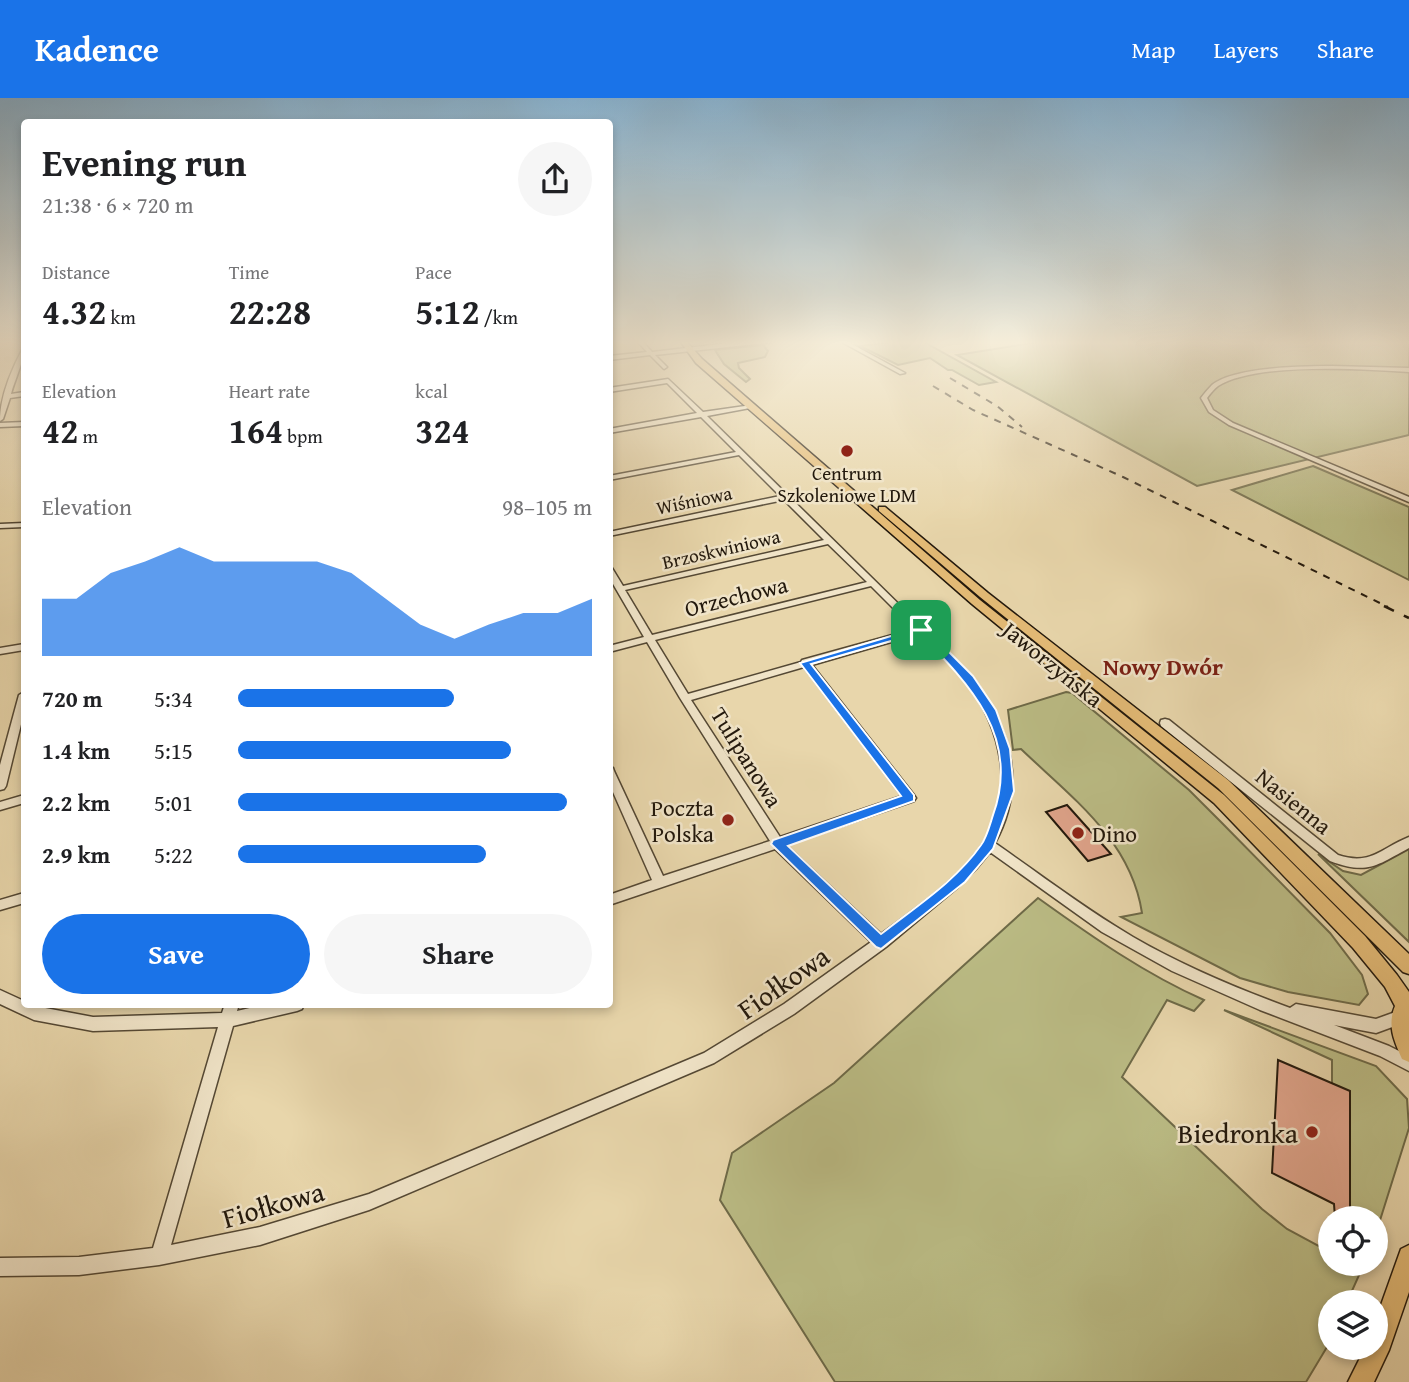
<!DOCTYPE html>
<html lang="en">
<head>
<meta charset="utf-8">
<style>
  body { margin:0; font-family:"Gentium Book Plus",serif; background:#f6f6f6; color:#202124; height:100vh; display:flex; flex-direction:column; font-size:26px; white-space:nowrap }
  * { box-sizing:border-box; margin:0 }
  p { font-size:23px; color:#757577 }
  .icon { flex:none; width:38px; height:38px; fill:none; stroke:currentColor; stroke-width:2; stroke-linecap:round; stroke-linejoin:round }
  .map { position:relative; flex:1; overflow:hidden }
  .panel { position:absolute; left:21px; top:21px; width:592px; height:889px; display:flex; flex-direction:column; background:#fff; border-radius:7px; box-shadow:0 4px 10px #0003 }
  .panel>* { flex:none }
  .fabs { position:absolute; left:1318px; top:1108px; display:grid; gap:14px }
  .fabs a { display:grid; place-items:center; width:70px; height:70px; border-radius:50%; background:#fff; box-shadow:0 4px 10px #0003; font-size:35px }
  .pin { position:absolute; display:grid; place-items:center; width:60px; height:60px; color:#fff; margin:-30px; border-radius:14px; box-shadow:0 4px 10px #0006 }
  .round { display:grid; place-items:center; flex:none; width:74px; height:74px; border-radius:37px; background:#f6f6f6 }
  .head { display:flex; align-items:center; justify-content:space-between; height:119px; padding:0 21px }
  h1 { font-size:38px; font-weight:800; line-height:52px }
  .figures { display:grid; grid-template-columns:repeat(3,1fr); gap:10px; height:119px; padding:7px 21px }
  .figures div { display:grid; align-content:center }
  .figures b { font-size:35px; font-weight:800 }
  .figures small { font-size:19px; font-weight:400 }
  .figures p { font-size:19px }
  .chart { height:196px; padding:14px 21px }
  .chart p { display:flex; justify-content:space-between }
  .chart svg { width:100%; height:126px; margin-top:7px; fill:#1a73e8; opacity:.7 }
  .button { display:flex; gap:14px; margin-top:auto; padding:14px 21px }
  .button a { flex:1; height:80px; border-radius:42px; background:#1a73e8; color:#fff; font-size:28px; font-weight:800; line-height:80px; text-align:center }
  .button a+a { background:#f6f6f6; color:#202124 }
  ul { padding:0 21px; list-style:none; font-size:23px }
  li { display:grid; grid-template-columns:112px 84px 1fr; align-items:center; height:52px }
  li i { height:18px; border-radius:9px; background:#1a73e8 }
  header { display:flex; align-items:center; gap:42px; box-sizing:border-box; height:98px; padding:0 35px; background:#1a73e8; color:#fff }
  header strong { font-size:33px }
  nav { display:flex; gap:38px; margin-inline-start:auto; font-size:24px }
  .map>svg:first-child { display:block }
  .green { fill:#bbbc85; stroke:#6e6a48; stroke-width:2 }
  .building { fill:#e0a48b; stroke:#22180c; stroke-width:2 }
  .lines { fill:none; stroke-linecap:round; stroke-linejoin:round }
  .minor-casing { stroke:#544834; stroke-width:3 }
  .major-casing { stroke:#22180c; stroke-width:3 }
  .minor { fill:#f0e4c8; fill-rule:evenodd }
  .major { fill:#e4bb76; fill-rule:evenodd }
  .rail-far1 { stroke:#22180c; stroke-width:2; stroke-dasharray:7 7; stroke-linecap:butt }
  .rail { stroke:#22180c; stroke-width:2.5; stroke-dasharray:11 11; stroke-linecap:butt }
  .route { fill:#1a73e8; stroke:#fff; stroke-width:2; fill-rule:evenodd }
  .poi-dot { fill:#8f2418; stroke:#f0e4c8; stroke-width:2.5 }
  .labels { text-anchor:middle; dominant-baseline:central; stroke-width:5; stroke-linejoin:round; paint-order:stroke }
  .far-poi-label { font-size:19px; fill:#22180c; stroke:#f0e4c8 }
  .far-street-label { font-size:19px; fill:#22180c; stroke:#f0e4c8 }
  .street-label { font-size:23px; fill:#22180c; stroke:#f0e4c8 }
  .poi-label { font-size:23px; fill:#22180c; stroke:#f0e4c8; text-anchor:end }
  .neighbourhood-label { font-size:24px; font-weight:bold; fill:#7a1f14; stroke:#f0e4c8 }
  .near-street-label { font-size:28px; fill:#22180c; stroke:#f0e4c8 }
  .near-poi-label { font-size:28px; fill:#22180c; stroke:#f0e4c8; text-anchor:end }
</style>
</head>
<body>
<header>
<strong>Kadence</strong>
<nav><a>Map</a><a>Layers</a><a>Share</a></nav>
</header>
<div class="map">
<svg width="1409" height="1284" viewBox="0 0 1409 1284">
  <rect width="100%" height="100%" fill="#e8d6ab"/>
  <filter id="stains"><feTurbulence type="fractalNoise" baseFrequency=".00286" numOctaves="4"/><feColorMatrix values="0 0 0 0 .2 0 0 0 0 .09 0 0 0 0 .02 0 0 0 .5 -.17"/></filter>
  <radialGradient id="worn" r=".72"><stop offset=".6" stop-color="#630" stop-opacity="0"/><stop offset="1" stop-color="#630" stop-opacity=".3"/></radialGradient>
  <path class="green" d="M899,243H922L996,284L979,287L952,272H948L930,260L898,267L860,248Z
    M1044,243H1409V337L1197,388L957,257Z
    M763,247L768,253L765,259L738,265L739,270L750,281L746,284L724,266L715,252Z
    M1313,368L1409,409V482L1232,392Z
    M1066,594L1072,595L1189,692L1221,724L1330,835L1362,877L1368,896L1359,907L1288,894L1240,880L1121,819L1142,815C1131,742 1071,699 1021,651L1013,652L1008,612Z
    M1409,751V844L1318,756L1343,773L1361,777Z
    M1038,800C1091,838 1145,876 1204,902L1194,913L1167,902L1122,979L1262,1111L1287,1131L1330,1154V1166H1364L1347,1204H1330V1244L1306,1284H835L720,1102L732,1055L834,985Z
    M1224,912L1376,968L1407,1001L1409,1030L1376,1135V1120H1350V994L1332,986V962Z"/>
  <path class="building" d="M1067,707L1111,756L1088,763L1046,714Z
    M1278,962L1350,993V1120H1335L1334,1106L1272,1075Z"/>
  <g class="lines">
    <defs>
      <path id="minor" d="M637,243H642L652,254L746,243H782L655,257L667,269L664,271L650,257L609,262V258L647,254Z
        M840,243H846L905,275L900,276Z
        M22,252H24C24,262 14,284 11,296L24,294V298L10,300L3,321L0,323C0,299 11,273 22,252Z
        M1332,268L1409,270V274C1364,271 1256,264 1218,288C1214,291 1210,296 1207,300L1213,312L1233,325L1409,399V404L1229,327L1209,314L1201,300C1204,296 1208,291 1212,287C1234,269 1303,268 1332,268Z
        M668,281L703,314L752,307L753,308L750,310L707,318L972,578C1010,632 1028,684 995,745C1041,777 1085,811 1133,839C1183,868 1236,890 1290,910L1296,906L1376,921L1401,912L1406,914L1408,919L1406,924L1376,935L1334,927L1389,948L1409,958V973L1380,958L1260,912L1172,873L1102,834L990,754L976,771L958,789L886,849L794,916L714,965L369,1112L260,1147L159,1167L79,1177L0,1178V1160L79,1159L153,1150L218,929L93,933L34,922L0,906V892L24,903V906L93,919L222,915L225,906H239L237,913L266,906H304L302,911L297,913L233,928L171,1147L260,1129L369,1096L704,955L784,906L871,844L775,751L609,807V797L652,782L609,685V669L613,670L614,673L663,778L770,743L680,600L647,544L609,554V548L644,539L609,479V470H612L623,488L824,442L784,402L609,438V434L780,398L739,357L609,382V378L736,354L701,319L609,335V331L697,315L667,285L609,294V290ZM828,446L867,484L652,537L625,492ZM871,488L914,531L802,562L801,564L688,596L655,542ZM919,536C935,551 954,567 967,585C1001,630 1016,694 984,744C961,780 915,811 881,836L786,747L914,703L916,700L914,697L812,567ZM804,569L902,698L780,739L691,602Z
        M24,324V328L0,329V325Z
        M24,425V429L0,430V426Z
        M24,546V552L0,556V550Z
        M24,594V614L6,688L4,691L0,692V667L19,597Z
        M1165,621L1169,622L1338,757C1371,768 1381,750 1409,739V750C1376,768 1367,777 1330,763L1161,628L1160,625L1161,622Z
        M24,697V705L0,712V704Z
        M24,795V805L0,812V802Z"/>
      <path id="major" d="M680,243H686L702,261L980,502L1224,697L1365,838L1397,877L1409,894V964L1402,961C1394,943 1387,927 1395,908L1385,889L1353,850L1214,705L972,506L696,265Z
        M879,409H885L988,495L1228,682L1409,856V876L1403,874L1218,690L980,499L879,413Z
        M1409,1147V1194L1389,1252L1374,1284H1348L1365,1250H1376V1221L1401,1151Z"/>
    </defs>
    <use href="#minor" class="minor-casing"/>
    <use href="#major" class="major-casing"/>
    <use href="#minor" class="minor"/>
    <use href="#major" class="major"/>
    <path class="rail-far1" d="M950,280L997,308L1022,329
      M933,288L973,312L1123,379L1388,509"/>
    <path class="rail" d="M1384,508L1409,520"/>
  </g>
  <linearGradient id="sky" x2="0" y2="1"><stop stop-color="#89b5d4"/><stop offset="0.58" stop-color="#f5edd9"/><stop offset="1" stop-color="#f5edd9" stop-opacity="0"/></linearGradient>
  <rect width="1409" height="422" fill="url(#sky)"/>
  <path class="route" d="M918,530H925L973,578L996,612L1010,651L1014,693L993,751L965,784L881,851L876,849L771,746L773,742L901,698L800,565ZM919,535C970,587 1021,639 993,717C990,726 987,739 981,747C956,783 915,809 881,836L788,748L914,703V697L811,566Z"/>
  <g class="poi-dot">
    <circle cx="847" cy="353" r="7"/>
    <circle cx="728" cy="722" r="7"/>
    <circle cx="1078" cy="735" r="7"/>
    <circle cx="1312" cy="1034" r="7"/>
  </g>
  <g class="labels">
    <g class="far-poi-label">
      <text x="847" y="375">Centrum<tspan x="847" dy="22">Szkoleniowe LDM</tspan></text>
    </g>
    <g class="far-street-label">
      <text transform="translate(694 402) rotate(-12)">Wiśniowa</text>
      <text transform="translate(721 451) rotate(-13)">Brzoskwiniowa</text>
    </g>
    <g class="street-label">
      <text transform="translate(736 498) rotate(-14)">Orzechowa</text>
      <text transform="translate(1053 566) rotate(39)">Jaworzyńska</text>
      <text transform="translate(747 659) rotate(58)">Tulipanowa</text>
      <text transform="translate(1294 703) rotate(39)">Nasienna</text>
    </g>
    <g class="poi-label">
      <text x="714" y="709">Poczta<tspan x="714" dy="26">Polska</tspan></text>
      <text x="1092" y="735" text-anchor="start">Dino</text>
    </g>
    <g class="neighbourhood-label">
      <text x="1163" y="568">Nowy Dwór</text>
    </g>
    <g class="near-street-label">
      <text transform="translate(783 884) rotate(-35)">Fiołkowa</text>
      <text transform="translate(273 1106) rotate(-16)">Fiołkowa</text>
    </g>
    <g class="near-poi-label">
      <text x="1298" y="1034">Biedronka</text>
    </g>
  </g>
  <rect width="100%" height="100%" filter="url(#stains)"/>
  <rect width="100%" height="100%" fill="url(#worn)"/>
</svg>
<div class="fabs">
<a><svg class="icon" aria-label="locate" viewBox="0 0 24 24"><circle cx="12" cy="12" r="6"/><path d="M12 2v4M12 18v4M2 12h4M18 12h4"/></svg></a>
<a><svg class="icon" aria-label="layers" viewBox="0 0 24 24"><path d="M12 4l9 5-9 5-9-5zM3 14l9 5 9-5"/></svg></a>
</div>
<div class="pin" style="left:921px;top:532px;background:#1e9e55"><svg class="icon" aria-label="arrive" viewBox="0 0 24 24"><path d="M6 21V4h12l-3 4 3 4H6"/></svg></div>
<section class="panel">
<div class="head"><div><h1>Evening run</h1><p>21:38 · 6 × 720 m</p></div><a class="round"><svg class="icon" aria-label="share" viewBox="0 0 24 24"><path d="M12 15V3M7 8l5-5 5 5M5 13v7h14v-7"/></svg></a></div>
<div class="figures">
<div><p>Distance</p><b>4.32<small> km</small></b></div>
<div><p>Time</p><b>22:28</b></div>
<div><p>Pace</p><b>5:12<small> /km</small></b></div>
</div>
<div class="figures">
<div><p>Elevation</p><b>42<small> m</small></b></div>
<div><p>Heart rate</p><b>164<small> bpm</small></b></div>
<div><p>kcal</p><b>324</b></div>
</div>
<div class="chart"><p><span>Elevation</span>98–105 m</p>
<svg viewBox="0 0 160 44" preserveAspectRatio="none"><path d="M0 44V24L10 24L20 15L30 11L40 6L50 11L60 11L70 11L80 11L90 15L100 24L110 33L120 38L130 33L140 29L150 29L160 24V44z"/></svg>
</div>
<ul>
<li><b>720 m</b>5:34<i style="width:61%"></i></li>
<li><b>1.4 km</b>5:15<i style="width:77%"></i></li>
<li><b>2.2 km</b>5:01<i style="width:93%"></i></li>
<li><b>2.9 km</b>5:22<i style="width:70%"></i></li>
</ul>
<div class="button"><a>Save</a><a>Share</a></div>
</section>
</div>
</body>
</html>
